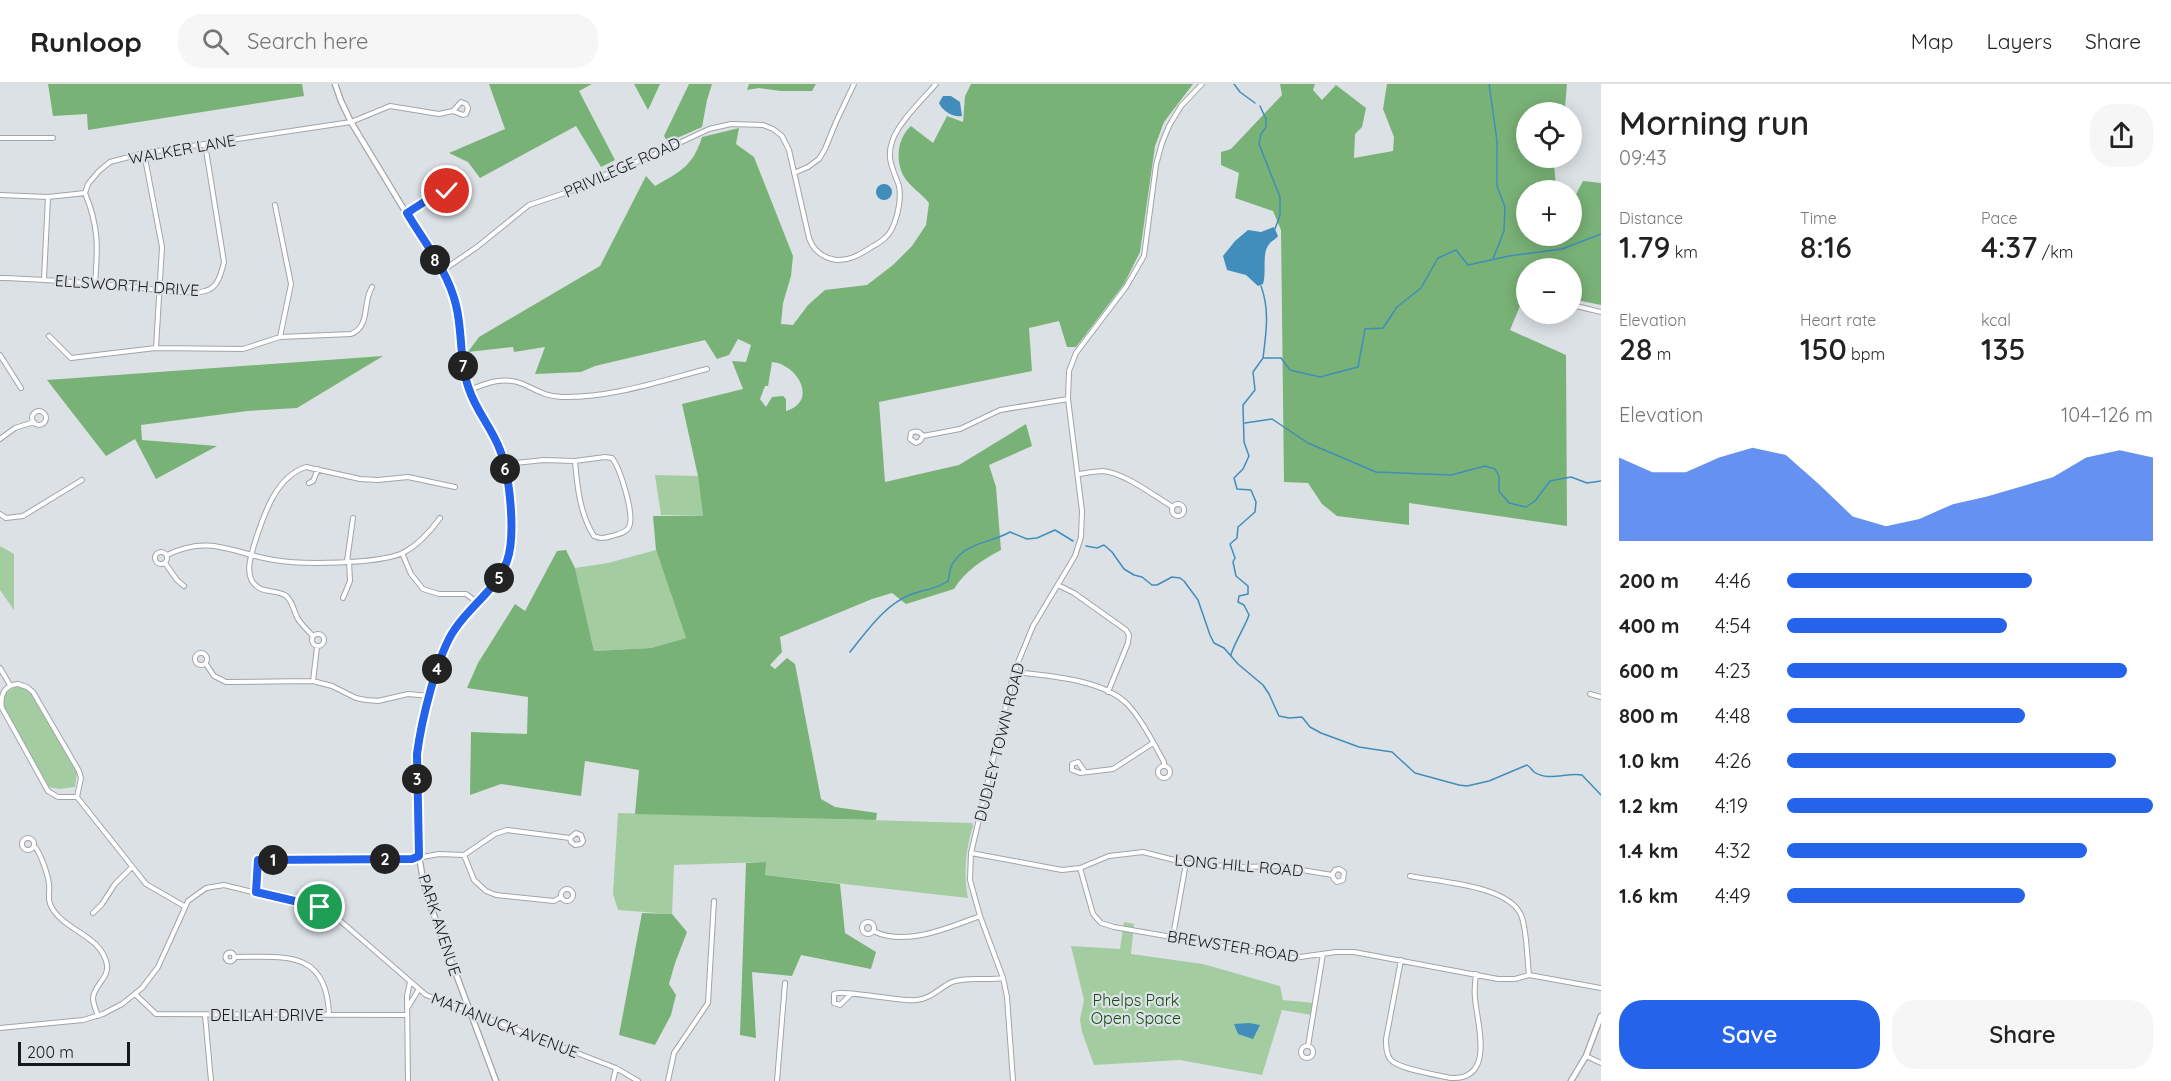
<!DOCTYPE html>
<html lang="en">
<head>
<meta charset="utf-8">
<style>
  body { margin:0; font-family:Quicksand,sans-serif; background:#f6f6f6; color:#222; height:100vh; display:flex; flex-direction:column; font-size:22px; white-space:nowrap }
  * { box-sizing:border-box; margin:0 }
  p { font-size:20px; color:#767676 }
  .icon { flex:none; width:33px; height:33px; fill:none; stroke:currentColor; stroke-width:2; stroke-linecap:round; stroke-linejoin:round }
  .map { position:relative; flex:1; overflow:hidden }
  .sheet { display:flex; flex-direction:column; background:#fff; width:570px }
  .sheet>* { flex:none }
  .buttons { position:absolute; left:1516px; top:18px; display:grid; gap:12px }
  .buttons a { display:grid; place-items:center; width:66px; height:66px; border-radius:50%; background:#fff; box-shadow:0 3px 15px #0003; font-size:30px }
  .scale { position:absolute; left:18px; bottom:15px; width:112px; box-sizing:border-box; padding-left:6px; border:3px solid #18191b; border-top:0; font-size:16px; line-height:21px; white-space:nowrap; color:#18191b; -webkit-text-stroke:4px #dce1e5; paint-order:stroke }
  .pin { position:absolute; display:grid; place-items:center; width:51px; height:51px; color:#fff; margin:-26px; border:3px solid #fff; border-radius:50%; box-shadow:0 2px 6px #0007 }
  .km { position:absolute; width:30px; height:30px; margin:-15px; border-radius:50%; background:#222; color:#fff; font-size:16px; line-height:30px; text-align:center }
  .round { display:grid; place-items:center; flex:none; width:63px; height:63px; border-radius:24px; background:#f6f6f6 }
  .head { display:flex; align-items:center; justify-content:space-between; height:102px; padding:0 18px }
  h1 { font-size:33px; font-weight:600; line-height:45px }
  .figures { display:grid; grid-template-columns:repeat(3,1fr); gap:9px; height:102px; padding:6px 18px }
  .figures div { display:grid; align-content:center }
  .figures b { font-size:30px; font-weight:600 }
  .figures small { font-size:16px; font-weight:400 }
  .figures p { font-size:16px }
  .chart { height:168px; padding:12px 18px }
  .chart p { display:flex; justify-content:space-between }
  .chart svg { width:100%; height:108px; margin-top:6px; fill:#2563eb; opacity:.7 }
  .action { display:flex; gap:12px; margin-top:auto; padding:12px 18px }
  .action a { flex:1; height:69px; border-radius:24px; background:#2563eb; color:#fff; font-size:24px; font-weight:600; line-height:69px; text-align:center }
  .action a+a { background:#f6f6f6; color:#222 }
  ul { padding:0 18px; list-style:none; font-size:20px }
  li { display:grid; grid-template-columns:96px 72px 1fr; align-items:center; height:45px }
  li i { height:15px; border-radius:8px; background:#2563eb }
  header { display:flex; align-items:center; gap:36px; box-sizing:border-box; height:84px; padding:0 30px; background:#fff; border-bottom:2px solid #e0e0e0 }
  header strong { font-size:28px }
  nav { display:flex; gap:33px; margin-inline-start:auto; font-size:21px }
  .search { width:420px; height:54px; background:#f6f6f6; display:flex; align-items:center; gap:15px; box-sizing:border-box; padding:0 21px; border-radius:24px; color:#767676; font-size:22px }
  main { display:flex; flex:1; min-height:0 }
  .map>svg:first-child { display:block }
  .green { fill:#a3cca0 }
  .forest { fill:#79b276; fill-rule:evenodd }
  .water { fill:#418dbc }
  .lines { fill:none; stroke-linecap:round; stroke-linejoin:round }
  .stream { stroke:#418dbc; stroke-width:1.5 }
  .minor-casing { stroke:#a0a5a9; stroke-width:6 }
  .major-casing { stroke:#a0a5a9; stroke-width:7 }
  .minor { stroke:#fff; stroke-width:4 }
  .major { stroke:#fff; stroke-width:4.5 }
  .route-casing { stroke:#fff; stroke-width:12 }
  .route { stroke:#2563eb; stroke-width:8 }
  .labels { text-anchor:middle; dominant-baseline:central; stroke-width:4.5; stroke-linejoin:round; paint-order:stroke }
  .street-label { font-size:16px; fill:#18191b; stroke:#dce1e5 }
  .park-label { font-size:16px; fill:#134d13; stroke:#dce1e5 }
</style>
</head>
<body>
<header>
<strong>Runloop</strong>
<div class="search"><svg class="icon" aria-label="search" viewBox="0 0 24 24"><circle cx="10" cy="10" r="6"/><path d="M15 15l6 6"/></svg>Search here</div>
<nav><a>Map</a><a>Layers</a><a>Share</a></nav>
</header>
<main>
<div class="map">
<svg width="1601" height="997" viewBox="0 0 1601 997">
  <rect width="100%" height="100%" fill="#dce1e5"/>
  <path class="green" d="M655,391L698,392L703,432L661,431Z
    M0,462L14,470V526L0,506Z
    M656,466L686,554L651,564L594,567L575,484L608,479Z
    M16,602L23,603L30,608L77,688L75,703L59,705L49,703L4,623L2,618L5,609Z
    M618,729L972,739L973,742C966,764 963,791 968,814L765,791V778L674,781L672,830L618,826L613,810Z
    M1124,838L1134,840L1131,870L1203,880L1280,902L1283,916L1314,919L1312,931L1282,926L1262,991L1180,976L1094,981L1082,948L1080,935L1084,916L1071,862L1120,865Z"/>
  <path class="forest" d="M48,0H302L304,12L88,46L87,30L53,32Z
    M489,0H592L579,7L615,76L601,83L576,42L480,94L468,78L449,69L505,45Z
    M634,0H660L648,26Z
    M689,0H712L707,16L702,43L668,58L664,52Z
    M749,0H816L812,7H781L759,4L747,6Z
    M971,0H1193L1164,38L1155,62L1140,168L1124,200L1076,263H1067L1059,237L1029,244L1032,287L879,318L885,398L959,381L1026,340L1032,362L989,381L996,403L1001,466C982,476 965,487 954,505L906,520L892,509L872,515L780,553L782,568L770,581L775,585L787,574L795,580L821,715L835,723L877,729L876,736L635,730L639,686L585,677L581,712L501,700L470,711L471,648L527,650L528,613L467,604L478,579L515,520L525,527L557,467L566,466L575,484L594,567L651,564L686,554L656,466L653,432H703L698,392L682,320L743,305L732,277L746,278L751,261L738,255L729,271L717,275L705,256L595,282L581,288L535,290L545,263L514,268L513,263L468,268L479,253L600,182L646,92L655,102C680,88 693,82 702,53L739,44L736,60L754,73L793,172L791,192L783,219L781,240L793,241L808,221L825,206L867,201L893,181L912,162L926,141L929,119C922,110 908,101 903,91C895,75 898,53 911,42L933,59L947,32L963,38L965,12ZM772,278C797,280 819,317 786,327V315L783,312L772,313L766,323L760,315L765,302H768Z
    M1280,0H1315L1313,6L1322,16L1336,1L1366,24L1362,43L1355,50L1354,74L1393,67L1394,53L1383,25L1387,0H1567L1565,23L1560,28H1527V74H1539L1554,80L1556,103L1560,106H1527V152H1572V118L1583,97L1601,99V221L1572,215V184H1527V205L1510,246L1566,271L1567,442L1409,419V441L1337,432L1322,420L1308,399L1284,398L1281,146L1273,127L1235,114L1239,89L1221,81V68L1231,65L1282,11Z
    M383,272L297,324L247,327L141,341L142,356L217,362L156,395L135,355L106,372L47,296Z
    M766,778L765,791L840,800L845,849L876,868L871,885L801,871L792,892L752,888L756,954L740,951L746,779Z
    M642,829L672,830L687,848L675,879L669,900L676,911L671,931L655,961L619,951Z"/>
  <path class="water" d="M943,12H951L960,18L962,32C954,34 942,27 939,19Z
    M876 108a8 8 0 1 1 16 0a8 8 0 1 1-16 0Z
    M1274,143L1278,152C1276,155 1273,156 1270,159C1261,168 1267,188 1263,200L1258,202L1246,191L1227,186L1223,172L1235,157L1248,146L1261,148Z
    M1249,939L1260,941L1253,955L1238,950L1234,940Z"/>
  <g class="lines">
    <path class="stream" d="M1234,0L1240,8L1255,19
      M1489,0L1497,57V102L1505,123L1504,147L1493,175
      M1260,22L1266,35V43L1261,50L1259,60L1280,113V131L1275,145
      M1261,202C1270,226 1266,250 1263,274
      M1245,339L1272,335L1308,359L1376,388L1451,391L1485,382L1495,385L1499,392V407L1509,419L1526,423L1535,417L1550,397L1571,393L1587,399L1601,397
      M1086,462L1097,464L1104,461L1112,468L1124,485L1134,491L1142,493L1152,501H1157L1172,493L1180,494L1184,497L1198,516L1210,551L1214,559L1224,564L1238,580L1263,601L1269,610L1279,632L1289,634L1302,633L1310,643L1321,649L1359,663L1392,668L1415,689L1459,701L1467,702L1489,697L1527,681C1530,683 1532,686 1534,688C1549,698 1567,688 1582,691L1601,711
      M850,568C867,547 885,520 912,510C926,505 935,506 948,497C950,491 949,484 953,479C966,458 991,459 1010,448L1027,455L1037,454L1055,446L1073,457
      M1231,571C1233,561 1245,543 1249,531L1244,521L1238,518L1239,512L1248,510V502L1236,492L1233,478L1235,474L1230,460L1237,454L1238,443L1255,428L1256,418L1251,406L1237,405L1234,394L1243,385L1249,372L1244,358L1243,321L1255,306L1253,288L1263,274H1281L1290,286L1320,293L1358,283L1365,245L1383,244L1397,223L1421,204L1438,174L1456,166L1468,181L1509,172L1562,165L1601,150"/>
    <defs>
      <path id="minor" d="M0,54H53
        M144,69L162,163L156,264
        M794,89L808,83L819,75L825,65L836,38L854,0
        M0,111L48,113L85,109
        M275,121L291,200L280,253
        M407,129L435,111L434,107L438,102H442L446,105V111L443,114H437L435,111
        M442,187L477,163L529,121L583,103L614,86L647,74L709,45L731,40L763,41L773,45L782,52L789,66L809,154C813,166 823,174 836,176C849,177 859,171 870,164C875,161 881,158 885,154C896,145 902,116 899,102C894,87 886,75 892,58C897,40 923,15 936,0
        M0,194C45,195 90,199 135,203C149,205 192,211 205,207C218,204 221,190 224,178L205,60
        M44,195L48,113
        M95,199C98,164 99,143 85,109L88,100L99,87L110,78L144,69L351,38L390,22L439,30L453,27L463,31L466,30L468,24L466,20L461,18L453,27
        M1572,221L1601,228
        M49,252L71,274L156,264L243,265L280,253L351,250C371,242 362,219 372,203
        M0,271L21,304
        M469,306C487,299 504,292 523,300C536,306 547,313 562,313C611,314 660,297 707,285
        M32 334a7 7 0 1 1 14 0a7 7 0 1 1-14 0Z
        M923,352C920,348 916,346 911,349L910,355L916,359L920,357L923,352L960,345L1000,326L1068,315
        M0,355L15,344L34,338
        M605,373L612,374C620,384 635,431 629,443C626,449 618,450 612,452C605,454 600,455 594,452C580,431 577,401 575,377Z
        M505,380L544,376L575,377
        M1079,390C1087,389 1096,387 1103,387C1125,389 1154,412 1173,423
        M309,399L313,397L318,385
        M1172 426a6 6 0 1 1 12 0a6 6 0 1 1-12 0Z
        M0,430L6,434L23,432L82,396
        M155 474a6 6 0 1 1 12 0a6 6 0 1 1-12 0Z
        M402,469L411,490L423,505L439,510H466L478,519
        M167,471C210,450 232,469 274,476C302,481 378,480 403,469C418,461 430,448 440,434
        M347,477L353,434
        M165,479L177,496L184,502
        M1058,501L1074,509L1126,546L1129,551L1128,559L1108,608
        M343,514L350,497L349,477
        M312 556a6 6 0 1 1 12 0a6 6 0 1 1-12 0Z
        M313,552C308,547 302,541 298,535C294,528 292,515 285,511C273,505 260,510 252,497C246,486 251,472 254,461C263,433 275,393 306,383L360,395L378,396L408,393L455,403
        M195 575a6 6 0 1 1 12 0a6 6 0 1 1-12 0Z
        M206,580L214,592L226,598L313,597L332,602L356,614L366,616L378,617L408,610L430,612
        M0,584L10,601
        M1014,588C1048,592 1105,595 1129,622C1143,637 1154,660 1164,678V682
        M313,597L317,563
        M18,600L27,603L33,608L79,687L81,694L77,713H58L48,707L2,624C0,611 4,601 18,600Z
        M1590,610L1601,613
        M1158 688a6 6 0 1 1 12 0a6 6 0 1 1-12 0Z
        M1085,688L1078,678L1072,680V686L1080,689L1113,685L1153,659
        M77,713L146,800L184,822
        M22 760a6 6 0 1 1 12 0a6 6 0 1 1-12 0Z
        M34,762C40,767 48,791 49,800C50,808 47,815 51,822C63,847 102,851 107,881C109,894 94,901 93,914C93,920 96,926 98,932
        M971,769L1062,786L1080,784L1109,772L1143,768L1186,779L1241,783L1278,782L1332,791L1334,795L1337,798L1343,796L1344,788L1339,785L1335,786L1332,791
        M464,771L474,796L486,807L496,811L554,817L561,813
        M1080,784L1093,830L1101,839L1114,843L1293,874L1336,868H1354L1498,895H1515L1529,891L1601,904
        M1410,792C1439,798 1508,801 1521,831C1527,845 1527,874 1529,891
        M561 811a6 6 0 1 1 12 0a6 6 0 1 1-12 0Z
        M256,808L258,776L412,775L439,770L464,771L495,750L507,746L570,754L576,749L581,751L583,757L581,760L575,761L571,758L570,754
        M93,829L102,820L115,800L131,784
        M862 844a6 6 0 1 1 12 0a6 6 0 1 1-12 0Z
        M873,847C906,863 948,844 980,832
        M1173,852L1186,779
        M225.5 873a4.5 4.5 0 1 1 9 0a4.5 4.5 0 1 1-9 0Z
        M234,873C284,873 327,865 329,931
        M1401,876L1386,955C1386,962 1386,969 1390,975C1397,985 1438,991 1451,994C1496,996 1477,940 1475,914C1474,906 1475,898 1476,890
        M135,910L156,930L407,931
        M851,910L840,921L834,919V910C842,905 899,918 916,916C931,915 939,904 952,898C968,892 986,897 1003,894
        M408,923L419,905
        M205,931L211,997
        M0,944L83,936L103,930L122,920L142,904L158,883L188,817L206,804L224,801L329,827L426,911L616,984L638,997
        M1301 968a6 6 0 1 1 12 0a6 6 0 1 1-12 0Z
        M1308,962L1323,870
        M1586,972L1601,979
        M408,997L407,912L410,898
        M613,997L616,984
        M668,997L674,969L708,919L714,817
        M777,997L785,899
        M1013,997L1007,913L1003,894L980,832L970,796L971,769L1014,588L1033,542L1075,472L1081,453L1082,427L1068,315L1069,287L1076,269L1126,203L1144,172L1156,81L1162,59L1169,42L1181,22L1202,0"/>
      <path id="major" d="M335,0L341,17L351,38L451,203L456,222L461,272L469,306L495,355L505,380L512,456L507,478L500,492L489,507L455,544L439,577L419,656L417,670L419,772L423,796L431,823L496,997
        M1571,997L1586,972L1601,932"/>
    </defs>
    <use href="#minor" class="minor-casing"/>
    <use href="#major" class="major-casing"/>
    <use href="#minor" class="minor"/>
    <use href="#major" class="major"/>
  </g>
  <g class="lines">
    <defs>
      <path id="route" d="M320,823L256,808L258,776L412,775L419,772L417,670C421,639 437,570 455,545C471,521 497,505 507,477C516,452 510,391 500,366C492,344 476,327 469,305C459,278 463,249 456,221C448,187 424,158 407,129L435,111L437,114H443L447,107"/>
    </defs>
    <use href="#route" class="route-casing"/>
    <use href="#route" class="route"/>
  </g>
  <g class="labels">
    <g class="street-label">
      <text transform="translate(182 65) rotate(-10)">WALKER LANE</text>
      <text transform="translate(622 83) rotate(-24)">PRIVILEGE ROAD</text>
      <text transform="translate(127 201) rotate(4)">ELLSWORTH DRIVE</text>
      <text transform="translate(999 658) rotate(-76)">DUDLEY TOWN ROAD</text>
      <text transform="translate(1239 781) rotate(5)">LONG HILL ROAD</text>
      <text transform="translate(440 841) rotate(72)">PARK AVENUE</text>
      <text transform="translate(1233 862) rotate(9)">BREWSTER ROAD</text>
      <text x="267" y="931">DELILAH DRIVE</text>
      <text transform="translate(505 941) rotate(21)">MATIANUCK AVENUE</text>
    </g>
    <g class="park-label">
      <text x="1136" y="916">Phelps Park<tspan x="1136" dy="18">Open Space</tspan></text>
    </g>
  </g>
</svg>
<div class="buttons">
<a><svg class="icon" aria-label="locate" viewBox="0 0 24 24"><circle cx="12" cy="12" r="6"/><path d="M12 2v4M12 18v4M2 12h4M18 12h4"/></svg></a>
<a>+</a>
<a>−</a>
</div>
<div class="scale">200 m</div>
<div class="pin" style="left:320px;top:823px;background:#1e9e55"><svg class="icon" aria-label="arrive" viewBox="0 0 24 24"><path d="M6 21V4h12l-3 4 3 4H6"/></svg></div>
<div class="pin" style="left:447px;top:107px;background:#d93025"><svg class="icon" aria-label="check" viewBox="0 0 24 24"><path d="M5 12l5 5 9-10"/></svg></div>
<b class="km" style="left:273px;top:776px">1</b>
<b class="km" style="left:385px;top:775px">2</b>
<b class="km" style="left:417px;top:695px">3</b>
<b class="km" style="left:437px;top:585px">4</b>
<b class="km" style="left:499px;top:494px">5</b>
<b class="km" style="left:505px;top:385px">6</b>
<b class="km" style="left:463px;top:282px">7</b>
<b class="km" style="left:435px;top:176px">8</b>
</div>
<section class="sheet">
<div class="head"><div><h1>Morning run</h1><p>09:43</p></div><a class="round"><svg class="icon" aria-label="share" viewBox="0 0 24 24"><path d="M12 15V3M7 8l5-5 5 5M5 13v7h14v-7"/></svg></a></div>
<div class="figures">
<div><p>Distance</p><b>1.79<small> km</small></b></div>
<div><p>Time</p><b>8:16</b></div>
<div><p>Pace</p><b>4:37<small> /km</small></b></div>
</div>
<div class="figures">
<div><p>Elevation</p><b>28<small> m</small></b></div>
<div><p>Heart rate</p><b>150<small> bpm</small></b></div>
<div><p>kcal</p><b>135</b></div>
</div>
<div class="chart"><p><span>Elevation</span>104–126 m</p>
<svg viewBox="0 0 160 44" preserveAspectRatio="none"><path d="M0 44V10L10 16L20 16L30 10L40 6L50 9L60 21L70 34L80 38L90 35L100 29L110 26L120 22L130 18L140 10L150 7L160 10V44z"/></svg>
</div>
<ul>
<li><b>200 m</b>4:46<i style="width:67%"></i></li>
<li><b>400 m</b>4:54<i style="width:60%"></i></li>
<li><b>600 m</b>4:23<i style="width:93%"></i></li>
<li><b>800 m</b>4:48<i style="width:65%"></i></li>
<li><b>1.0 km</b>4:26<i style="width:90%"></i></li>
<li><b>1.2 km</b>4:19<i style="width:100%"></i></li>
<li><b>1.4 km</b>4:32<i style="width:82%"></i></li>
<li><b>1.6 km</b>4:49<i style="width:65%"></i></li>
</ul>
<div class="action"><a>Save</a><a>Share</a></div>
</section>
</main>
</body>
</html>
